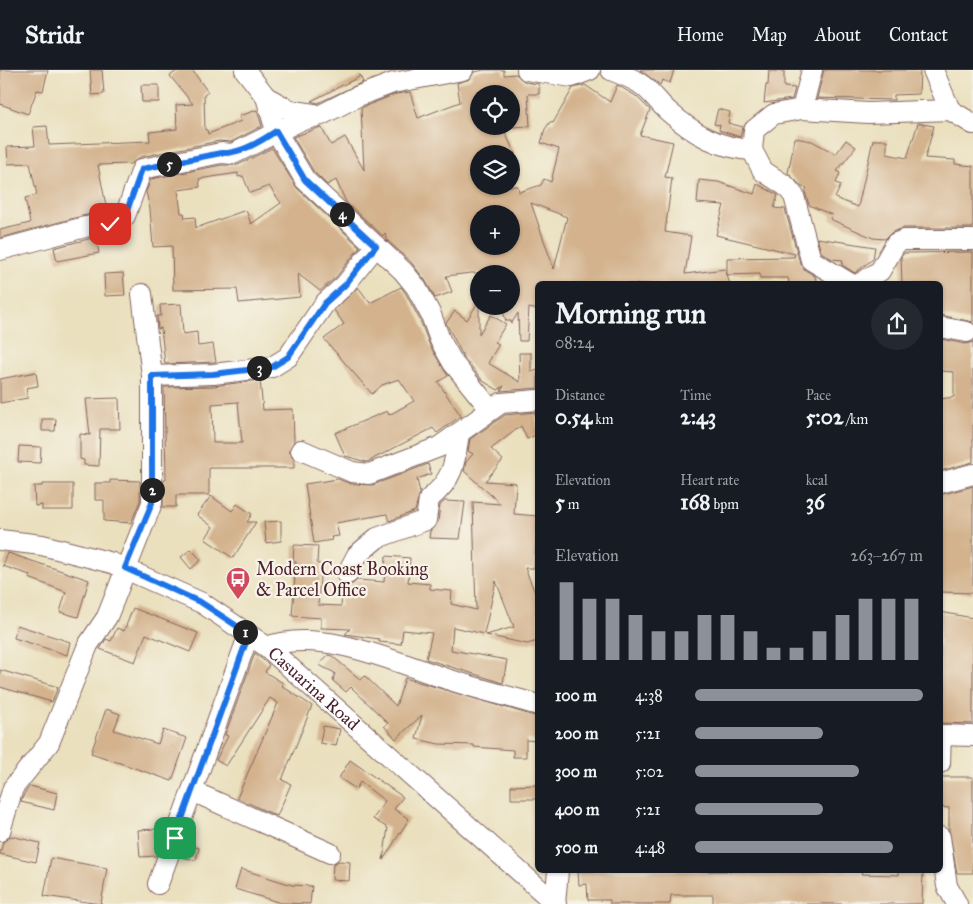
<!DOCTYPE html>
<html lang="en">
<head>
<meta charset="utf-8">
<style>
  body { margin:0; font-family:"IM FELL Great Primer",serif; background:#242831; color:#f1f3f6; height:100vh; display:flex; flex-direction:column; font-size:19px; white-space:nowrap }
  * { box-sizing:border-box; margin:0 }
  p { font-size:16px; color:#9ea1a6 }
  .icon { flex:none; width:28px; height:28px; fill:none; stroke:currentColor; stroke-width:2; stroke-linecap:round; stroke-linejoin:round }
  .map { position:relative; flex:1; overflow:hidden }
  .side { position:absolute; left:535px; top:211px; width:408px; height:592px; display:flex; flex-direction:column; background:#171b24; border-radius:8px; box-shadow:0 1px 4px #0004 }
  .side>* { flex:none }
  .controls { position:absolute; left:470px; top:15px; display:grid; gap:10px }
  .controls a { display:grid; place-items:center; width:50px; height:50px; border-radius:50%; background:#171b24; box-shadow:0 1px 4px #0004; font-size:25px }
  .pin { position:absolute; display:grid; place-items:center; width:42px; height:42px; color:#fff; margin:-21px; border-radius:10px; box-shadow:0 2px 8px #0006 }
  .km { position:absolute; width:25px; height:25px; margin:-12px; border-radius:50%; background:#222; color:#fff; font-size:14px; line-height:25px; text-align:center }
  .round { display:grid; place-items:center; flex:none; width:52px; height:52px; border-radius:26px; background:#242831 }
  .head { display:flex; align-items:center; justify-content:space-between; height:85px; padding:0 20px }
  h1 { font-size:28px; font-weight:800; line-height:38px }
  .metrics { display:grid; grid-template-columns:repeat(3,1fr); gap:8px; height:85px; padding:5px 20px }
  .metrics div { display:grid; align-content:center }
  .metrics b { font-size:21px; font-weight:800 }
  .metrics small { font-size:14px; font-weight:400 }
  .metrics p { font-size:14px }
  .chart { height:140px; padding:10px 20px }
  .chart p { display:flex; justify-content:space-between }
  .chart svg { width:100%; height:90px; margin-top:5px; stroke:#8c9099; stroke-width:6 }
  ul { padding:0 20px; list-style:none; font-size:16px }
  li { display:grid; grid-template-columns:80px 60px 1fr; align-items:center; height:38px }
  li i { height:12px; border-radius:6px; background:#8c9099 }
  header { display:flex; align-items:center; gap:30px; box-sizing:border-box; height:70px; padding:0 25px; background:#171b24; border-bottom:1px solid #363941 }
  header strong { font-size:24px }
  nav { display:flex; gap:28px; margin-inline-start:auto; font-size:18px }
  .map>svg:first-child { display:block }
  .building { fill:#d3b28d; fill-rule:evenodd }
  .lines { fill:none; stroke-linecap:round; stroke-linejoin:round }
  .minor-casing { stroke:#82635e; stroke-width:22 }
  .minor { stroke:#fff; stroke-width:20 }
  .route-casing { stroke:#fff; stroke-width:10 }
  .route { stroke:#1a73e8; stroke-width:6 }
  .labels { text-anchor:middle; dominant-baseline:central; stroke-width:4.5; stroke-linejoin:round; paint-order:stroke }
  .poi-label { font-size:18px; fill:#4a1f2b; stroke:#f7f3e8; text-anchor:start }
  .street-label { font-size:18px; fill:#4a1f2b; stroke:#f7f3e8 }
</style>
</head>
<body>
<header>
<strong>Stridr</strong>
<nav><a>Home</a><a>Map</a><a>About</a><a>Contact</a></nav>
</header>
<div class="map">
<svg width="973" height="834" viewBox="0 0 973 834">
  <rect width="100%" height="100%" fill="#f7f3e8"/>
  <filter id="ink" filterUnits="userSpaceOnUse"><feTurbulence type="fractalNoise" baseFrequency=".02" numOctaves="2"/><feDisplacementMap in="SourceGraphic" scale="10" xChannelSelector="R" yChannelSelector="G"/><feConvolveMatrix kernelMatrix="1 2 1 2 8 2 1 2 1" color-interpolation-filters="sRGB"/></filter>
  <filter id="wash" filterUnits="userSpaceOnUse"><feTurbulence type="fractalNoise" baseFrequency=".0096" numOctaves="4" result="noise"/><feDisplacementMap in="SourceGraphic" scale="20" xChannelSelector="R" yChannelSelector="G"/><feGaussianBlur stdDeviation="1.12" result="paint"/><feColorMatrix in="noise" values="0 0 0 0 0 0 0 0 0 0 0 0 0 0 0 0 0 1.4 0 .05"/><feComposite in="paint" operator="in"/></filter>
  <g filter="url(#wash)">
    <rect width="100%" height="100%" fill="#eae0be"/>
    <g id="blocks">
      <path class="building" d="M0,0H48L43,21L37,20L28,44L0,34Z
        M90,0H102L104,24L92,25Z
        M178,0H192L208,22L204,25L205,60H207L208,64L241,51L239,46L257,40L262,56L231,72L219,71L140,87L131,94L98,95L107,141L82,146L0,168V160L30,153L25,128L37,125L30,93L8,94L7,77L35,76L33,57L47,56L49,75L150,71L149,62L177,59L176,35L193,34L170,6Z
        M484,0H504V5L516,4L525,12L539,14V24H528L530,56L511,57V24H479V56H502L515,84H479V116H518L519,122L541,115L544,109L551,112L559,79L541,73L545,59L550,52L553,53L573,18L585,15L610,32L617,15L636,26L650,40L640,65L673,72L665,107L672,108L665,162L691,166L685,204L725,199L730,214H538V240L529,238L527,271H519L518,243L511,254V251H506L501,236H511V204L471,203L446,206L452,222L435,228L425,210L411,192L387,170L385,163L383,166L346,132L336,110L327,115L314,102L293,67L321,57L331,75L345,67L364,100L361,38L396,24L410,22L418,48L460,32L457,13L470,9L474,2ZM531,133L567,147L554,199ZM479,144H511V176H479Z
        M640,0H674L670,13L662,10L660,15Z
        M824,0H920L919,24L894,25V30L817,28Z
        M769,1H784V17L795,18L792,29L764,33L766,15H768Z
        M359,4L363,12L318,33L311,31L359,7Z
        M141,15H159V32H142Z
        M718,39L730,42L728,53L743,57L740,67L719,60L720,55L714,54Z
        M918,53L934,56L925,88L955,90V94L973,96V158H904L892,162L885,169L873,168L830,149L832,145L809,135L805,122L807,118L802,117L788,103L795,68L812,71L836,84L846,70L856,77L837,101L840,103L836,113L841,115L835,128L858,137L873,70H887V84L907,88Z
        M272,78L297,118L360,177L336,207L320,221L298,204L300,227L239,233L237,219L173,220L172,176L153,177L150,139L146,122L151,109L222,95H238ZM238,103V107L243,106L250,123L269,116L281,133L251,154L246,140L196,158L195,147L185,148L184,143H181L178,120L200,117L199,109Z
        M699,110L718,112L754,124L757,114L778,125L774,138L785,139L800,193L805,200L815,206L817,214H789L788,208H760V204L727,205V188L794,187L795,184L716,165L724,135L697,133Z
        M96,167L99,183L57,191L54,178Z
        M817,168L875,177L873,189L855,203L842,195L843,190L832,189L821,182Z
        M973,182V252L940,245V214H902L901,187L904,183Z
        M123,203L125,225L105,226L104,204Z
        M358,217L370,233L401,217L406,224L420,250L430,276L448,306L438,312L461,346L437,363L433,358L367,392L345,386L335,363L387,341L389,345L414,331L399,309L382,315L372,324L324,269L344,254L334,240Z
        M479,231V264L491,245L506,254L495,272L499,274L488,293L520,312L519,283H531V302L538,300V318L501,321L504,316L498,320L483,311L463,286L446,253L455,241L467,250Z
        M181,234L183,264L197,262L198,276L213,274L216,292L165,294L161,258L158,259L157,246H161L160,235Z
        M941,269L965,274L973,272V392L940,401V329L954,327V302L940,301Z
        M36,302L38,316L26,318L28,328L0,333V309Z
        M260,310L263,340L293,339L294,371L289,381L294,389V398H209V425H176V437H163L164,410H166L164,317L214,316ZM238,332L242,373H213L212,334Z
        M119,328L120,359H100L99,396L84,395V390L80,389V364L90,365L86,329Z
        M535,342L538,364L527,369L521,356L491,379L503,390L485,411L516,413L514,444L538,446L534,498H525L538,530V571L527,574L486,565L514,557L496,511L484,564L453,557L451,580L507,590L503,613L426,589L432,563L403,560L401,574L379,572V569L345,564L350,559L321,558V548L292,546L296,492H293L294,475L318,476L317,494H321L318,535L341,536L343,515L353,514L357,510L384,512L386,486L410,488L408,512L430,514V519L452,521L451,534L476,540L473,432L501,434L464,401L466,392L473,384L468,381L470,369L505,345Z
        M42,349H56L55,361H42Z
        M19,376L41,377L40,393L18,392Z
        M428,394L431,404L417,409L420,423L415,441L389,451L387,444L336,453L339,466L331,467L332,470L314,473L305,414L338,409L351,414L373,415Z
        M110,410L140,411V431L131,453L104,451V430H95V413H110Z
        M42,414H73V440H42V435L35,436L34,416H42Z
        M973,416V523L940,522V425Z
        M211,426L232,441L237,434L252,444L247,452H256L233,488L205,469L213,457L197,445Z
        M445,431L465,432L460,469L429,468L430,461L438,452L440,435Z
        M281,451V471L266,473L264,452Z
        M191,479L201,490L191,499L181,487Z
        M8,483L89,510L78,547L60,542L66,522L29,508L30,505L3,496Z
        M133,538L198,563L190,582L146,564L135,592L100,579L106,569L111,571L117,558L124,561Z
        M940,542L973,548V654L940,653Z
        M17,555L70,572L67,585L14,568Z
        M255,583L269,595L265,602L283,613L282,616L312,636L282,710L291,714L277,746L237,728L278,633L270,628L226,696L216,690L228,666L225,665Z
        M328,585L332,586L361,610L365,606L396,636L405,608L538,647V671L526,670V687H513V680L474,677V675L439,674L416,669L422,645L396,669L384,656L388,653L351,617L346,622L333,611L335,603L319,595Z
        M0,600L58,617L52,632L0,617Z
        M106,639L120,644L114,660L158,674L163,660L187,668L172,711L91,683Z
        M323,656L340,659L336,676L320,673Z
        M350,690L403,727L394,739L409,749L383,790L388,758L373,749L385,731L360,712L356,719L339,708Z
        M940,707H973V803H957L949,760V738L940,737Z
        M536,715L537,729H511V716Z
        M30,716L57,723L54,740L21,732L24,724Z
        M156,759V768L162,769L156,786L140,787L138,760Z
        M11,766L40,773L36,792L0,784L3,772Z
        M185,774L199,778L196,790L181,787Z
        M51,788L107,798L101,834L44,826Z
        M339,791L350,792L349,811L332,810L333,794Z
        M241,799L292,815L312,816L310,834L281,833L235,819Z
        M578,801H862L861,804L899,805V801H923L922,834H713V825H671L670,834H610V830H588L587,814L579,815Z"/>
    </g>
  </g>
  <g filter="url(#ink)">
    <use href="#blocks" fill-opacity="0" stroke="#82635e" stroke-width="1"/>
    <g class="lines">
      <defs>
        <g id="minor">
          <path d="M245,0L266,27L276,61L305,110L403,201L416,217L431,245L440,270L453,293L490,339"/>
          <path d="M527,0L572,7L590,0"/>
          <path d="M611,0C620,4 630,7 639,13C652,21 658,33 669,42C694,64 719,78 752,80"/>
          <path d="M933,0L950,40"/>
          <path d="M266,27L290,40L315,44"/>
          <path d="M802,39L812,0"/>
          <path d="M0,180L85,157L120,151L125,146L142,99L221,83L233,84L299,51L321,45L356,27L393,13L463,0"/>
          <path d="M851,214L811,190L794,126L786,116L763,101L752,80L754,60L774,44L802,39L868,43L950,40L973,54"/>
          <path d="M859,214L880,201L896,173L904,170H973"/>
          <path d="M940,257L967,262"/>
          <path d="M152,306L213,304L272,297L288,287L325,233L345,215L376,176"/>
          <path d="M301,380L352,402L369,404L439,377L501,333L538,330"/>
          <path d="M940,413L973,404"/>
          <path id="s1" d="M0,470L42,475L112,493L202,533L267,577L556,834"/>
          <path d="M347,504L357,485L377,468L426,450L429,429C454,409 455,392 459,363"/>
          <path d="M267,577C318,558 389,589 438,606C470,617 504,625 538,635"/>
          <path d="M940,665L973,666"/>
          <path d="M940,693L941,665"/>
          <path d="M192,721L330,783"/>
          <path d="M0,761L13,718L49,673L88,575L107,547L152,433V306L142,224"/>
          <path d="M940,767L947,816L957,834"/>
          <path d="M158,814L249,564"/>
          <path d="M555,833L558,801"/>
        </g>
      </defs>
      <use href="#minor" class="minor-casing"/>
      <use href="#minor" class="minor"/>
    </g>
  </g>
  <g class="lines" filter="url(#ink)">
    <defs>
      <path id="route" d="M110,154L120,151L125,146L142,99L221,83C240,84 260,72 276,61L305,110L376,176L345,215L325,233L288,287L272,297L213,304L152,306V433L125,498L202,533L249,564L175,768"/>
    </defs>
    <use href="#route" class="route-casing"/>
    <use href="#route" class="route"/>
  </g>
  <defs>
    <symbol id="bus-pin" viewBox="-11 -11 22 30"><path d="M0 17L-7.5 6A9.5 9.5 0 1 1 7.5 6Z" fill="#d1495b" stroke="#f7f3e8"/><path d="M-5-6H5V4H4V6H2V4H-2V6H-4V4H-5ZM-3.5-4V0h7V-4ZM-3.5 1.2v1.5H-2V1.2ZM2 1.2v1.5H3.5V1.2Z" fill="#fff"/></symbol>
  </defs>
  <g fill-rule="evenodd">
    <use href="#bus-pin" x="224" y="495" width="28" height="38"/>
  </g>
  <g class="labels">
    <g class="poi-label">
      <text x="256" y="499">Modern Coast Booking<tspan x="256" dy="21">&amp; Parcel Office</tspan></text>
    </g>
    <g class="street-label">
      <text stroke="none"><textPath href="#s1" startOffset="354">Casuarina Road</textPath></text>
    </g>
  </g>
</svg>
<div class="controls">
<a><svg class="icon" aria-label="locate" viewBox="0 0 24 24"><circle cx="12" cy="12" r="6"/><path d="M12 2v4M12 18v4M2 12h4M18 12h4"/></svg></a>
<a><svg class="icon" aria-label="layers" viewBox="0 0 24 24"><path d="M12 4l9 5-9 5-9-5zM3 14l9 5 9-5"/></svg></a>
<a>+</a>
<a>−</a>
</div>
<div class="pin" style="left:175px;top:768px;background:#1e9e55"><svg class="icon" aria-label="arrive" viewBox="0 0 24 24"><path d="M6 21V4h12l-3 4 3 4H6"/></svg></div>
<div class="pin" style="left:110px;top:154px;background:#d93025"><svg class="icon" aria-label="check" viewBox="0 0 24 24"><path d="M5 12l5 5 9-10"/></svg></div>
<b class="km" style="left:245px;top:562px">1</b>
<b class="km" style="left:152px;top:420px">2</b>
<b class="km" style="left:259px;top:298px">3</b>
<b class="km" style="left:342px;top:144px">4</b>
<b class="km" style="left:169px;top:94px">5</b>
<section class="side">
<div class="head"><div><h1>Morning run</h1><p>08:24</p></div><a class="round"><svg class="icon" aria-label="share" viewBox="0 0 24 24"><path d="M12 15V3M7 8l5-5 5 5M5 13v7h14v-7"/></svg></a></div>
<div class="metrics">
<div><p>Distance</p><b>0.54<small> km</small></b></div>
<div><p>Time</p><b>2:43</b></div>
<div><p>Pace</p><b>5:02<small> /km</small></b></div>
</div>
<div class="metrics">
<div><p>Elevation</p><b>5<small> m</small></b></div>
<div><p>Heart rate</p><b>168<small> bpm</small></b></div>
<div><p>kcal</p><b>36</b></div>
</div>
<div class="chart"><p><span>Elevation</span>263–267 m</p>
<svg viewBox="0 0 160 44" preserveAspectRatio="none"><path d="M5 44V6M15 44V14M25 44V14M35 44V22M45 44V30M55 44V30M65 44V22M75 44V22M85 44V30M95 44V38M105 44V38M115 44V30M125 44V22M135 44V14M145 44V14M155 44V14"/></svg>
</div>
<ul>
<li><b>100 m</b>4:38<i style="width:100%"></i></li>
<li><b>200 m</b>5:21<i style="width:56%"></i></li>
<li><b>300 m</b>5:02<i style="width:72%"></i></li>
<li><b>400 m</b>5:21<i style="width:56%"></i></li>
<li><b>500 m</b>4:48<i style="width:87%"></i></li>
</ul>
</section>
</div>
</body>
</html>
